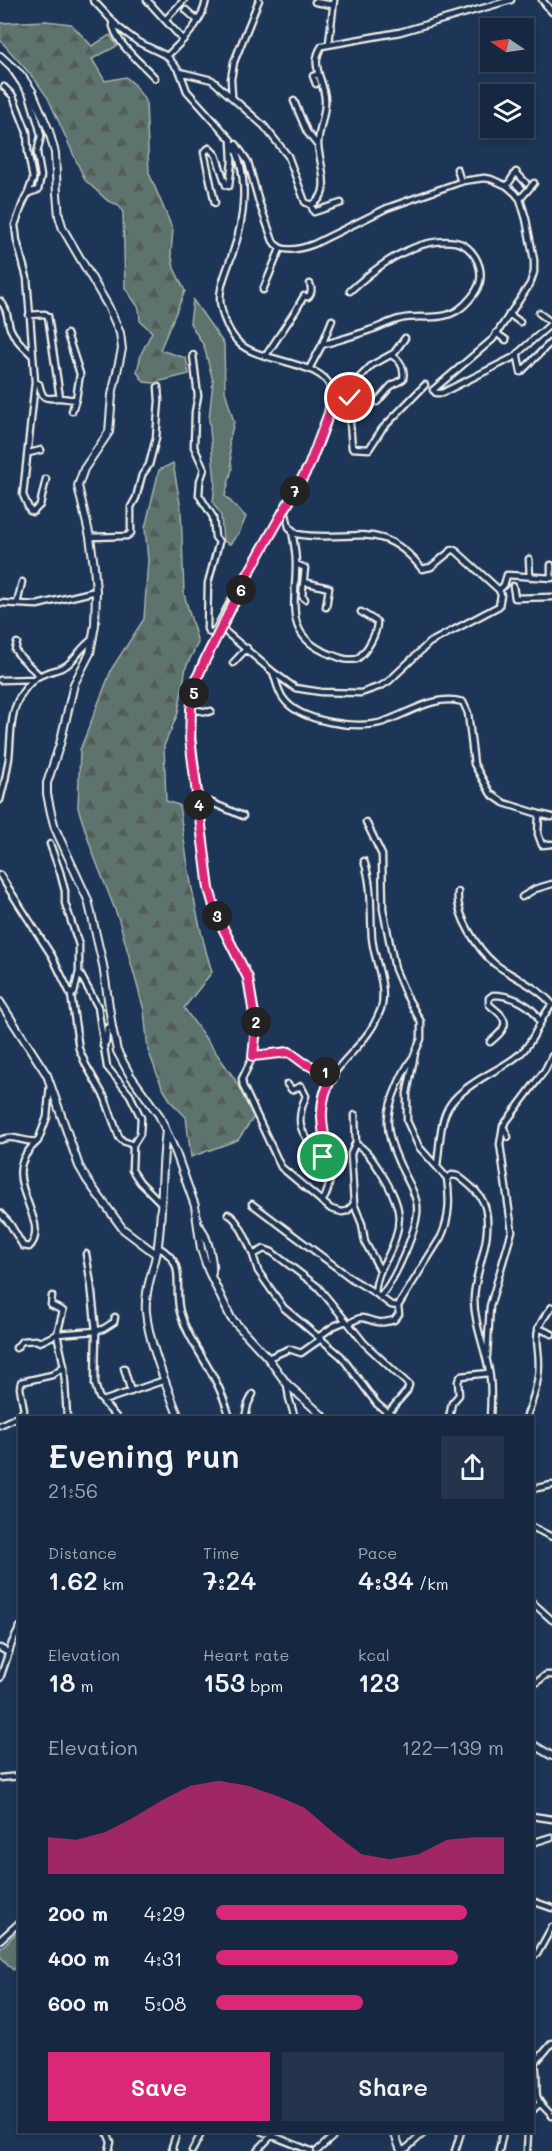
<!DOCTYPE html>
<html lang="en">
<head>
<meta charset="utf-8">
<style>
  body { margin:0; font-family:Mali,sans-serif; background:#23344c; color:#f1f3f6; height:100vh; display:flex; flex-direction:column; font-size:22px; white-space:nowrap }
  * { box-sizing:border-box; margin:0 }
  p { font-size:20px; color:#9ea6b1 }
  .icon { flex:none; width:33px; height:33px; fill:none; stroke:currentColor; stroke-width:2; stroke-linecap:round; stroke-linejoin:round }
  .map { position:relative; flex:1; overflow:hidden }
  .drawer { position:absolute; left:18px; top:1416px; width:516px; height:717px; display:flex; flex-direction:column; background:#162841; border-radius:0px; box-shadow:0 3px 9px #0003,0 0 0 2px #35445a }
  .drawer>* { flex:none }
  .needle { width:39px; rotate:283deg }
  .fabs { position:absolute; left:480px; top:18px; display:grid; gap:12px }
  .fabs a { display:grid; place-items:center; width:54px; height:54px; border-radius:0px; background:#162841; box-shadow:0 3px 9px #0003,0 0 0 2px #35445a; font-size:30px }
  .pin { position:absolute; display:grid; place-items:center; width:51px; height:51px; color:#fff; margin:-26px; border:3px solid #fff; border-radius:50%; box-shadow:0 2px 6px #0007 }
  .km { position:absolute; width:30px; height:30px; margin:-15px; border-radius:50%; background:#222; color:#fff; font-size:16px; line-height:30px; text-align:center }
  .round { display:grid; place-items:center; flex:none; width:63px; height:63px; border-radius:0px; background:#23344c }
  .summary { display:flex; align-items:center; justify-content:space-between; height:102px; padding:0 30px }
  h1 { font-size:33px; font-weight:600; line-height:45px }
  .stats { display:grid; grid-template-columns:repeat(3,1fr); gap:9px; height:102px; padding:6px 30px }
  .stats div { display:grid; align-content:center }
  .stats b { font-size:26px; font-weight:600 }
  .stats small { font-size:16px; font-weight:400 }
  .stats p { font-size:16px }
  .chart { height:168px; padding:12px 30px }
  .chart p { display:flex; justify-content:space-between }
  .chart svg { width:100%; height:108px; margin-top:6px; fill:#db2777; opacity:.7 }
  .cta { display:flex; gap:12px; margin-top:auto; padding:12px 30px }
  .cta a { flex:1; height:69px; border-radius:0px; background:#db2777; color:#fff; font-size:24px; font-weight:600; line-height:69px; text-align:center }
  .cta a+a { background:#23344c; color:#f1f3f6 }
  ul { padding:0 30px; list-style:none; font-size:20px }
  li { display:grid; grid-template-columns:96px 72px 1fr; align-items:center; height:45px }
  li i { height:15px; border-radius:8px; background:#db2777 }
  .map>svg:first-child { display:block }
  .grass { fill:#5d736e; stroke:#a8b2ab; stroke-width:1.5 }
  .forest { fill:url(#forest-firs); stroke:#a8b2ab; stroke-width:1.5 }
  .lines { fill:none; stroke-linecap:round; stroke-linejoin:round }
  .minor-casing { stroke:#f4f1e8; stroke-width:9 }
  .major-casing { stroke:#f4f1e8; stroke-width:10 }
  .minor { stroke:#1d3557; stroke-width:4.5 }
  .major { stroke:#1d3557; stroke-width:6 }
  .route-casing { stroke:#fff; stroke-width:12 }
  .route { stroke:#db2777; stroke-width:8 }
</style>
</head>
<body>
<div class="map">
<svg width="552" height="2151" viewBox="0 0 552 2151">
  <defs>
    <pattern id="forest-firs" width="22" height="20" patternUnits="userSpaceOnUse" patternTransform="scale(1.5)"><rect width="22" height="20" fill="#5d736e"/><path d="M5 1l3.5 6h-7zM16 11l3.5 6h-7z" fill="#525b58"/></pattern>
  </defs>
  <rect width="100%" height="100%" fill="#1d3557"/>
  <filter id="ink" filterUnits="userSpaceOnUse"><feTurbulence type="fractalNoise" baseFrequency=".0167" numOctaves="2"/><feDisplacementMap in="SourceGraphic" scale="12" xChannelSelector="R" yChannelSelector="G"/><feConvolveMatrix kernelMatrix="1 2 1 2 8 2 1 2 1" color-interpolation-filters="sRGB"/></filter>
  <g filter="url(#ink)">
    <path class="grass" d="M193,300L224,344L225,391L234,422L229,442L232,469L225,496L246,517L239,533L230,544L223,541L221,516L213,502L215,482L209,419L213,381L204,346L190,323Z
      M19,1930V1965L13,1970L0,1956V1949Z"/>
    <path class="forest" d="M46,21L71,24L92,46L110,35L117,46L92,59L105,81L126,77L134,84L146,102L149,173L173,230L171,252L174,268L185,291L160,350L186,358L189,374L153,383L144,382L137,372L141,354L152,332L140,321L139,308L125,288L123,213L119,205L108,201L85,180L48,98L36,81L0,40V23Z
      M173,463L181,509L184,594L198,643L186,667L178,713L164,746L166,801L179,805C187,862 195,917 212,972L184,1008L234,1078L254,1117L238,1140L191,1157L186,1117L172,1103L162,1087L148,1050L144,1010L119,920L92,851L78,808L80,750L112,668L144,619L148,560L145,528L159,470Z"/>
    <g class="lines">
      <defs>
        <path id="minor" d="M93,0L118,27L138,42L167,56L180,72L187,91L231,140C250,174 245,219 232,255C227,271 217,290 221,307C223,319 230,334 239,343C259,363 328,361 331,391C335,432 286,507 265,543C251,568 239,594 226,620C216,638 204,657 198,677C184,720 195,762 200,807C203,838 206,870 212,901L217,917L248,978L255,1013L256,1038L253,1056L242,1079L243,1086L281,1167L331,1209L342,1212L347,1211L354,1204L351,1154L355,1144C365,1147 374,1162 380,1171C401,1205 406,1221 387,1258C380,1270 376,1279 375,1293L391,1305L398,1306L441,1237C450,1218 450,1199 447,1178L452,1175L458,1176C470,1185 484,1196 486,1211C492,1241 475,1269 474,1298C474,1324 485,1347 489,1371C492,1386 491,1402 490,1418
          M147,0L183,40
          M542,0L552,12
          M315,2L333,5
          M186,10L198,21
          M165,20L184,0
          M112,22C116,45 140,61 155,78
          M329,43L334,0
          M167,56C183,40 202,24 206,0
          M12,69L29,94L39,127L41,136L37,153L41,176L38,190L28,193L23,203L15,225L17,241L27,278L35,382L23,495L30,511L33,512L40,505L46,479
          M180,72L212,80L264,126L288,156L305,202L311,205C334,195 319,163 318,145C318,130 326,115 325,99C324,80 309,65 322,46L400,32L511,0
          M316,84L313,76L318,74
          M4,87L13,96L27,132L28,152L33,179L28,193
          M232,96L231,79L234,62L259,0
          M294,101L307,132L318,146
          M236,144L248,162L259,202L273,241C281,255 301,249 314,244L387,208L463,181L484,178L491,179L507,186L515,193L520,199L526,219L534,260V272L530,284L493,339L433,390L436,393H442L516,356L518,357L521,372
          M457,169L461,182
          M507,186L516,172L526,183
          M520,199L534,183
          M215,203L204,152L209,148L216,155L226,185L229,186L232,161L231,142
          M311,205L314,212L341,203
          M263,290L280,249
          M0,301C8,308 7,319 10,328C15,340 24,347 32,355
          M539,313L552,323
          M509,314L520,322
          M29,315L45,314L48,316L60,398
          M496,333L506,340
          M322,345C338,340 354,336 370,330C380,327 390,321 400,319C420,314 440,322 458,310C467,304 478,291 480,281C483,265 472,245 455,242C416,236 377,266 350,291
          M193,355L198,396L195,412L194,447L204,469L200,481L199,495L213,517L215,537L219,542L208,583L207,629L209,632L211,633L216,629L236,591L240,589
          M518,356V353L552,323
          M265,357L296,310L304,296L308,297C312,293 312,289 310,284
          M309,369L322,345L332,320
          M521,372L552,341
          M35,382L39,384C43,401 45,398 60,398C66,398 70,400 76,399L80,374L67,334
          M331,388H349L372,365L394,353L405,338
          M331,394L348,398L352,448L369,449L382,429L425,385
          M377,402L391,386L403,379C405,369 401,360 391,355
          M72,411L76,399
          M29,453L41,450
          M292,531C294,542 296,553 296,564C296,604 283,636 330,654C340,658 346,661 357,659C366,652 377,635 377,622L361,612
          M90,537L127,536L131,533V507L136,498L142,475L149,465L156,438L159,401L158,387
          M529,559L530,577
          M296,564L305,568L302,596L305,599
          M551,565V578
          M304,582L329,588L326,607
          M513,586L515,598L552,597
          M499,590L504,585L507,575L552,578
          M0,603L37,605L96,591
          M17,604L22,582
          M221,628L273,672L295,688L321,692L361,693L381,686L389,681L429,643L499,606L501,595L499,590L455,550H452L431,567L422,569C381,516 350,544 297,534L289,527L285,510
          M17,643L15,650C20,658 32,668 39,675
          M233,663L247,648
          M273,672C276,681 278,691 283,698C299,722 358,730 383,722C410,713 434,694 463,702L468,713L474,764L491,794L504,803L539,814L538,834L542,845L552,844
          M0,680L35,679
          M191,709L208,712L211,711
          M0,800C4,786 7,772 9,758C12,729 8,703 33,680C43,671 56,672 67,665C77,657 82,646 93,639
          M199,806L210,802L243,816
          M539,814L552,817
          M366,822L382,855L383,909L395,969L406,995L421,1022V1039L415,1053L407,1093V1121L419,1147L447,1178
          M50,844L60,872L65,891V903L79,945V972L74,993L71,995
          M0,875L52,956L71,995L79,1049L86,1065L105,1098L119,1137L123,1141L133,1145
          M458,892C455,914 478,950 495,964C514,978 537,986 552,1004
          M522,897L535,889L552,884
          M79,972L98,1007L107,1067L130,1095L141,1118L140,1134L133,1145L132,1170L140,1182L161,1203
          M490,1042C496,1037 509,1027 503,1018C500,1012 493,1009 489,1004V998L493,995C511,995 535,1005 540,1023
          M103,1046L106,1042L107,1028L112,1027
          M253,1056L289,1051L300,1061L333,1076
          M287,1084L292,1090L301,1086L306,1096C290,1133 309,1138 329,1164
          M355,1115L356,1144
          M503,1126L508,1137
          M0,1140C14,1133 24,1144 38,1141L47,1117L50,1084
          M437,1166C443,1114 439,1103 487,1075C499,1068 513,1061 522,1052C536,1039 539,1018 552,1005
          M322,1202C343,1170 316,1135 322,1100C327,1070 359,1051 373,1026C376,1020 381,1011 382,1005C386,982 374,960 372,938C370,912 373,886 364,861
          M252,1204L352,1279L375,1293
          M354,1204L362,1224L365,1242L380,1270
          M0,1213L10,1224L23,1246L29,1247C36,1241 36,1233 35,1225C27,1191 5,1169 38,1141
          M228,1214C238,1218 249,1244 253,1255
          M158,1247C188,1264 173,1284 180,1312C187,1337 203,1356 214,1378C221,1391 226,1404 230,1418
          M86,1254L91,1284L96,1331L103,1329L114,1322L115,1317
          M52,1296L51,1305L63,1311L57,1334L96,1331L95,1384L99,1397L117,1418
          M380,1297C394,1281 420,1226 417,1205C415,1190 405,1177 399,1163C393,1150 387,1133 388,1119C389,1101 403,1070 414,1056
          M346,1321L318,1287L272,1252L264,1249L253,1255L258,1271L284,1308L341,1356L377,1404L394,1418
          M349,1324L364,1343L409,1385L407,1391L388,1413
          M538,1328L552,1334
          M318,1337L334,1326L346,1321L349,1324C364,1313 364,1320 378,1322C383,1323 390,1321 394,1320L399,1314L398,1306
          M16,1348L22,1341L36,1340L40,1342L57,1334L64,1366L67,1418
          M487,1356L490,1306L512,1231L500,1144L503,1126L545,1070L552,1056
          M268,1358L289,1349L301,1353L321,1339
          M124,1368L131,1392
          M287,1384L289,1398L295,1418
          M103,1401L165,1380
          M245,1418L248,1404L253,1394
          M449,1418L452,1403L459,1395L458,1381L461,1376L489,1373
          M526,1418C531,1405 536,1391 538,1377C543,1343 526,1338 552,1307
          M0,1425L19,1416L24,1410L20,1388L21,1382L52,1375L64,1366
          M532,1489L552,1485
          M532,1527L552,1537
          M532,1602L552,1620
          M0,1648L9,1653
          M0,1678L12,1643L20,1627
          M532,1686L546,1675H552
          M0,1778L20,1776
          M532,1816L552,1819
          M532,1843L551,1837
          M532,1901L552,1908
          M0,1940L20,1922
          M537,1954L552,1927
          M532,2057C539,2069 535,2083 537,2096C539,2105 547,2109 552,2116
          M536,2062L552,2043
          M532,2111L540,2103
          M107,2132L111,2142L109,2151
          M263,2132L311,2151
          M173,2151L172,2147L177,2132
          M192,2151L202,2132
          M257,2151L275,2132
          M317,2151L338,2132
          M401,2151L407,2148L425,2132
          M455,2151L461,2132
          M499,2151L503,2132
          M527,2151L528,2132"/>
        <path id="major" d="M0,56L21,75L32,91L49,131L55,153L57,194L59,216L63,229L108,306L120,333L122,349L112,395L109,432L84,469L78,486L90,537L94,566L96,591L95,625L90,653L74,684L60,744L47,783V794L51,813L55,828L88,900L103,965L112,1027L117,1051L130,1075L159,1115L176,1153L195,1206L201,1249L208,1270L231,1318L268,1358L287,1384L325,1418
          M0,1002L47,1075L79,1166L87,1180L123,1229L156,1254
          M166,1131C161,1169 163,1207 158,1245C155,1268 144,1289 146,1312C149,1345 167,1386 179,1418
          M198,1225C207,1232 215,1266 211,1276
          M532,1744L552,1756
          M394,2132L401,2151"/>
      </defs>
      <use href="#minor" class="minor-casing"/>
      <use href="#major" class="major-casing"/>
      <use href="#minor" class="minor"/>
      <use href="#major" class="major"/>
    </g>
  </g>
  <g class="lines" filter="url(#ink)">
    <defs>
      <path id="route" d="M323,1157L330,1166C324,1134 314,1105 333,1076L304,1063L289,1052L253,1056L256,1027L248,978L217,916L209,889L190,739L191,709L197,678L205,660L246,578L309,466L329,413L332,394L350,398"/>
    </defs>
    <use href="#route" class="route-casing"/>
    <use href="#route" class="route"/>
  </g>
</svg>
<div class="fabs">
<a><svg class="needle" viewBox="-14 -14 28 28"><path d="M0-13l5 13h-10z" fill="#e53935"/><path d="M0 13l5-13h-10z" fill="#9ea6b1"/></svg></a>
<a><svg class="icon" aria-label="layers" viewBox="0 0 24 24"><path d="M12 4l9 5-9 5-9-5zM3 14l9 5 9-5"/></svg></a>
</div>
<div class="pin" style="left:323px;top:1157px;background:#1e9e55"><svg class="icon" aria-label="arrive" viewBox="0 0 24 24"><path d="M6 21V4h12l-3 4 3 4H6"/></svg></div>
<div class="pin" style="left:350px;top:398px;background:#d93025"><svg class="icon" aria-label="check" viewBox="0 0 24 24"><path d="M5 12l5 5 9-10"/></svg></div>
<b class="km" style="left:325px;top:1072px">1</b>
<b class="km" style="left:256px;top:1022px">2</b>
<b class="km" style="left:217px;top:916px">3</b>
<b class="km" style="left:199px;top:805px">4</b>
<b class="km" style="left:194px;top:693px">5</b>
<b class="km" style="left:241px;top:590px">6</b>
<b class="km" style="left:295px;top:491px">7</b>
<section class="drawer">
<div class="summary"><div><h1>Evening run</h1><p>21:56</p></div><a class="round"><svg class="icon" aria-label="share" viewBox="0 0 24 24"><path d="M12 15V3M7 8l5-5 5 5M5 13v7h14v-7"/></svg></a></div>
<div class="stats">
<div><p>Distance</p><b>1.62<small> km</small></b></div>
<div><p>Time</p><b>7:24</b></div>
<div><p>Pace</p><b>4:34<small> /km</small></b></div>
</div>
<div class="stats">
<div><p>Elevation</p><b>18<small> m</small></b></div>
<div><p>Heart rate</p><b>153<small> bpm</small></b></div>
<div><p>kcal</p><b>123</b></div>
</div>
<div class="chart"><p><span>Elevation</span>122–139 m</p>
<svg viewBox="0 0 160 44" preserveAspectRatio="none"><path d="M0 44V29L10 30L20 27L30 21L40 14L50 8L60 6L70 8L80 12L90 17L100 27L110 36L120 38L130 36L140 30L150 29L160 29V44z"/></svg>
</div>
<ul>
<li><b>200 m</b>4:29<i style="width:87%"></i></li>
<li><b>400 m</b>4:31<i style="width:84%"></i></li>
<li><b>600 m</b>5:08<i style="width:51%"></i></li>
</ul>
<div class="cta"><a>Save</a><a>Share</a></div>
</section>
</div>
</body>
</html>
